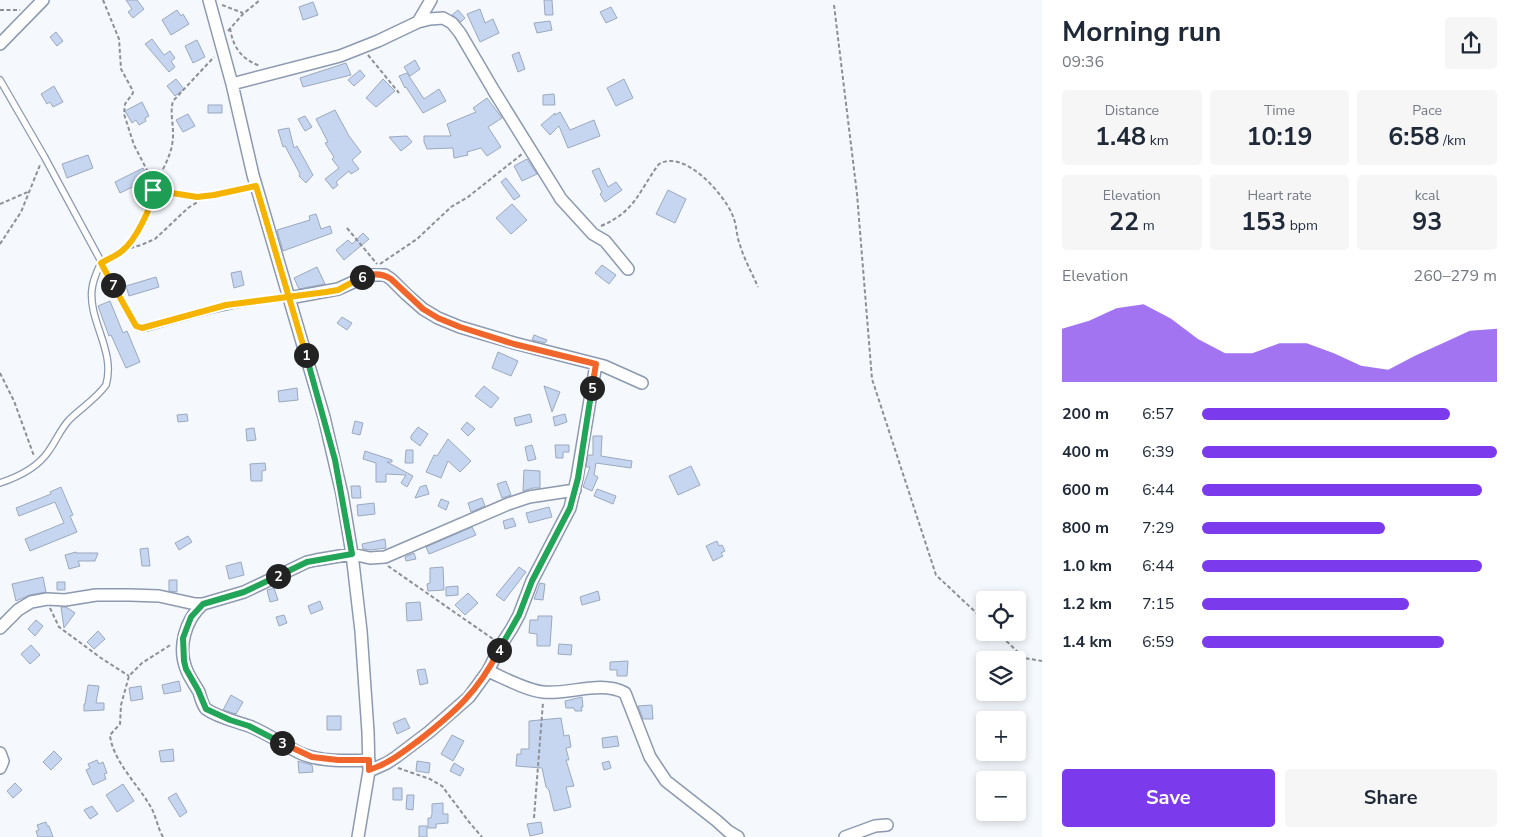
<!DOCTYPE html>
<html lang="en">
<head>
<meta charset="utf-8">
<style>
  body { margin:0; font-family:"Nunito Sans",sans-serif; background:#f6f6f7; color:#1f2937; height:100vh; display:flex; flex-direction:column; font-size:19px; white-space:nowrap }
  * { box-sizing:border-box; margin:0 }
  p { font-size:16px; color:#747a83 }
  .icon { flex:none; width:28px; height:28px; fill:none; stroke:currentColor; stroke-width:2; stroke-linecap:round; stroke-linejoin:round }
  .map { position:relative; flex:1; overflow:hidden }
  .panel { display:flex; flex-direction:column; background:#fff; width:475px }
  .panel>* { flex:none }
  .controls { position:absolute; left:976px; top:591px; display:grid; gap:10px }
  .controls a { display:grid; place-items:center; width:50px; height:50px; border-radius:5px; background:#fff; box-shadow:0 2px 8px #0003; font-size:25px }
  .pin { position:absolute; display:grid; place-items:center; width:42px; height:42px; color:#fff; margin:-21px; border:2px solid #fff; border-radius:50%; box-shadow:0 1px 5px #0007 }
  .km { position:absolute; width:25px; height:25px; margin:-12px; border-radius:50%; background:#222; color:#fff; font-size:14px; line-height:25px; text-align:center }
  .round { display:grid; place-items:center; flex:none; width:52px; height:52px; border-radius:5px; background:#f6f6f7 }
  .head { display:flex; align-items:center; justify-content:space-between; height:85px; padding:0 20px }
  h1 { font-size:28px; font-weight:700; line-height:38px }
  .metrics { display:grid; grid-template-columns:repeat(3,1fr); gap:8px; height:85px; padding:5px 20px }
  .metrics div { display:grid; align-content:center; border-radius:5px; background:#f6f6f7; text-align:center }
  .metrics b { font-size:25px; font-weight:700 }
  .metrics small { font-size:14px; font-weight:400 }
  .metrics p { font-size:14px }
  .chart { height:140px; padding:10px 20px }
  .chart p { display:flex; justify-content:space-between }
  .chart svg { width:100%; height:90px; margin-top:5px; fill:#7c3aed; opacity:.7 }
  .action { display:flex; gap:10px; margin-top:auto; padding:10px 20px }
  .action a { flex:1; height:58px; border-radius:5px; background:#7c3aed; color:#fff; font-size:20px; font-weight:700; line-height:58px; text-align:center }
  .action a+a { background:#f6f6f7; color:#1f2937 }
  ul { padding:0 20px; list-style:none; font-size:16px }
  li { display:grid; grid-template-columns:80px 60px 1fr; align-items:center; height:38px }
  li i { height:12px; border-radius:6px; background:#7c3aed }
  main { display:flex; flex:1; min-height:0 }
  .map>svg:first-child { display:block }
  .building { fill:#c6d6f1; stroke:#9ba9bf }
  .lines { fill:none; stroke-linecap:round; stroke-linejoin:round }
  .lane-casing { stroke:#8c99af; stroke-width:8 }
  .street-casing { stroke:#8c99af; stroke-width:14 }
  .path { stroke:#8c9096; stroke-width:2; stroke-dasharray:4 2.5; stroke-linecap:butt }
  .lane { stroke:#fff; stroke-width:5.5 }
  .street { stroke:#fff; stroke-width:11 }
  .split-1-casing { stroke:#fff; stroke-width:10 }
  .split-2-casing { stroke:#fff; stroke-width:10 }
  .split-3-casing { stroke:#fff; stroke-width:10 }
  .split-4-casing { stroke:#fff; stroke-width:10 }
  .split-5-casing { stroke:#fff; stroke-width:10 }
  .split-6-casing { stroke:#fff; stroke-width:10 }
  .split-7-casing { stroke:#fff; stroke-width:10 }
  .split-8-casing { stroke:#fff; stroke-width:10 }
  .split-1 { stroke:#f5b400; stroke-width:6 }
  .split-2 { stroke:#22a559; stroke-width:6 }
  .split-3 { stroke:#22a559; stroke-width:6 }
  .split-4 { stroke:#f0652b; stroke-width:6 }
  .split-5 { stroke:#22a559; stroke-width:6 }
  .split-6 { stroke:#f0652b; stroke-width:6 }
  .split-7 { stroke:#f5b400; stroke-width:6 }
  .split-8 { stroke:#f5b400; stroke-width:6 }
</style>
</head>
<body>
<main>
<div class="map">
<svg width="1042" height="837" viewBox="0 0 1042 837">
  <rect width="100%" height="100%" fill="#f5f8fd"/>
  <path class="building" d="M126,0H137L144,9L133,18L128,12L132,9Z
    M544,0H552L553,15H545Z
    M313,2L318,15L303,20L299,7Z
    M611,7L617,18L606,23L600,12Z
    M480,9L485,23L493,19L499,33L480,42L467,14Z
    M177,10L181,16L183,14L189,24L171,35L162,20Z
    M458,10L465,18L461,22L452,15Z
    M550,21L552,30L537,33L534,23Z
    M56,32L63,41L57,46L50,37Z
    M152,39L164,55L170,51L175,58L171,61L175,67L169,72L145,44Z
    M197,40L205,57L193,63L185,46Z
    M519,52L525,69L518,72L512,55Z
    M415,60L420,69L410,76L404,67Z
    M346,63L351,75L303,87L300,78Z
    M360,70L365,76L354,86L348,80Z
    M407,73L424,99L439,89L446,101L423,113L406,87L405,88L399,76Z
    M176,79L184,89L175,96L167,86Z
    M383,79L395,91L376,107L366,98Z
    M624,79L633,98L616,106L607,88Z
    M54,86L63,102L53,107L50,102L47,104L41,94Z
    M554,94L555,105H543V95Z
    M487,98L502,118L488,127L501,147L487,156L481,148L467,152L468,155L454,158L453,148L427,149L424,142V136H451L447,124L476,112L473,108Z
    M142,102L149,116L145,118L146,121L139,125L136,120L132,123L125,111Z
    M208,105H222V113H208Z
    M335,110L349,136L361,152L352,160L359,169L351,174L349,171L336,182L338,185L333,189L325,179L339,168L332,159L334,157L325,143L328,142L316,119Z
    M560,112L570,130L594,120L600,136L568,148L559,126L550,135L541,125L555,113V115Z
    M188,114L195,126L183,132L176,120Z
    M305,116L312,127L305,131L298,119Z
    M289,128L294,148L297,146L313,175L306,183L299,176L300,174L285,146L283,147L278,130Z
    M407,136L412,142L401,151L389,137Z
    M88,155L93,168L67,178L62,164Z
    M527,159L537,174L522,181L514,166Z
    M143,168L149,179L120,193L115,182Z
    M599,168L608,187L616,182L622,190L605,202L600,194L602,192L592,171Z
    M506,178L520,196L514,200L501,182Z
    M668,190L686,199L675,223L656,214Z
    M512,204L527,220L511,234L496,218Z
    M316,214L321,229L330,226L332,233L283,251L277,230L310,220L309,216Z
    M363,233L369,239L344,260L336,250L348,240L352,244Z
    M602,265L616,275L609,284L595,273Z
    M317,267L325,284L299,289L294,278Z
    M241,271L244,285L234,288L231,273Z
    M156,277L159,287L129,296L126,286Z
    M110,301L123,333L127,331L140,362L126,368L111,335L109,336L98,306Z
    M342,317L352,323L347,330L337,323Z
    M534,335L547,340L545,343L532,340Z
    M498,352L518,361L511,376L492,368Z
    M484,386L499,398L491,408L475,396Z
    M544,386L560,392L552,412Z
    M297,388L298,400L279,402L278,391Z
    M187,414L188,421L178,422L177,415Z
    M530,414L532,422L516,426L514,418Z
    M565,414L567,422L555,426L553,417Z
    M355,421L363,423L360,435L352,433Z
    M467,422L475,429L468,436L461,429Z
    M418,427L428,434L420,446L411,439V436Z
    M254,428L256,440L247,441L246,429Z
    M593,436H602L601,456L632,461L631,468L596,463L594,475L598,477L592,491L583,487L590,467H586L588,455H593Z
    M448,439L471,461L460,472L448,461L441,478L426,472L434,455L437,456Z
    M532,445L536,459L528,461L525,447Z
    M555,445H569V452H563V458H556Z
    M406,450H413V463H405Z
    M365,451L392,460V462H387L413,476L407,487L401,483L406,475L386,474V482H376V463L363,459Z
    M265,463L266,470L262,471V481H251L250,464Z
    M691,466L700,485L678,495L669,476Z
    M524,470L540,471V488H533L523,491Z
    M506,481L511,495L502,498L497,484Z
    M426,485L429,494L415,498L420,487Z
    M351,486H360L361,498H352Z
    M61,487L73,515L70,516L77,532L30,551L25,539L64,523L55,502L19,516L16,508L51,494L50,492Z
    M597,489L616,496L613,504L594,496Z
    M482,498L485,506L471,512L468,503Z
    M441,499L449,502L446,510L438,506Z
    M374,503L375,514L358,516L357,505Z
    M549,507L552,517L529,523L526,513Z
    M513,518L516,526L505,529L503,521Z
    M472,527L476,535L429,554L426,547Z
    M188,536L192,542L179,550L175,543Z
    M385,539L386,548L371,550L363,549L362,544Z
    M717,541L719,546L722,545L725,551L721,553L723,556L713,561L706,546Z
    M148,548L150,566H142L140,549Z
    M76,552V553H98L95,561H78L80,566L69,569L65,555Z
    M414,553L416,559L406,561L405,557Z
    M241,562L244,575L229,579L226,566Z
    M443,567L444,590L428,591L427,584L430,583V568Z
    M519,567L526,572L504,601L496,595Z
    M43,577L46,592L30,595L16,601L12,584Z
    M169,580H177V592L169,591Z
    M57,582H65V590H57Z
    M540,583L545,584L543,600L534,599Z
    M458,586V595L446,596V587Z
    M274,588L278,600L270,602L267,590Z
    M598,591L600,600L582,605L580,597Z
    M468,593L478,603L465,615L455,605Z
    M320,601L323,609L311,614L308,606Z
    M420,602L422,620L407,621L406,603Z
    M61,607H66L75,613L64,628Z
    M284,615L287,623L279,626L276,617Z
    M538,616H552L550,646H537V634L529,633L530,620H538Z
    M36,620L43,626L35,636L28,629Z
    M98,631L105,639L94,649L87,642Z
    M559,644L572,645L571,655L558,654Z
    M31,645L40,655L30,664L21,654Z
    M628,661L627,676H617V670H610V662Z
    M425,669L428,683L420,685L417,670Z
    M179,681L181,691L164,694L162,685Z
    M88,685L99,686L96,703H104V710L84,711V704H85Z
    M141,686L143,699L131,701L129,688Z
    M231,695L243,702L236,714L223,710Z
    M582,697L583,707H581L582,711H575L574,708H566L565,701Z
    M652,705L653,719H643L638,706Z
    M327,716H341V730H327Z
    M405,718L410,728L397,734L393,723Z
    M561,718L564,736L569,735L571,747L566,748L569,760H566L574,786L566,787L571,807L554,811L549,790L546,787L542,768L516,766L517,754H521V749H529V721Z
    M452,735L464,741L453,761L441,754Z
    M617,736L619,746L603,748L602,738Z
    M173,749L174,761L161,762L159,751Z
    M54,751L62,759L51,770L43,762Z
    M97,760L99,764L103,762L107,773L104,774L106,779L93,785L86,770L90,768L88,764Z
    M298,761L312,765L313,772L299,773Z
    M417,761L430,763L429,773L416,771Z
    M609,761L611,768L604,770L602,763Z
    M454,763L464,769L460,776L450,771Z
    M15,783L22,790L13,798L7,791Z
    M123,784L134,801L117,812L106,795Z
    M393,788H402V800H393Z
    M176,793L187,812L180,817L168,798Z
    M407,795H414L413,810L406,809Z
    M443,803V814H448V823L436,824V828H428V818H431L432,814V804Z
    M92,806L98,814L90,819L84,810Z
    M46,822L47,826H49L53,837H38L36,831L39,830L37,825Z
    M541,822L543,833L530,836L527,824Z
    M419,826H427V837H419Z"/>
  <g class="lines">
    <defs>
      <path id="lane" d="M0,80L44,156L136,326L139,328H147C194,314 239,301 289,298
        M0,483C18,477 37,468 48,452C56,441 60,430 69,420C81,408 96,399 106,385C116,351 88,321 92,289C93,280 97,271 101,263"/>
      <path id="street" d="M209,0L232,84L253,175L324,417L342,494L352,554L361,631L368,732L369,771L358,837
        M418,22L431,0
        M0,44L43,0
        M232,84L340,56L378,41L418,22L430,19L443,18L452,23L460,33L494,91L561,199L593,234L605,241L628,269
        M289,298L338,289L369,275H385L391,279L406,294L423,309L438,318L460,327L514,343L604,366L642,383
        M203,604C185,620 177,648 187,671C190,678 195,685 199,692C201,698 202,704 206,709C219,718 235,721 249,726C267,733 283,745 300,753C320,762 348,761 369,760
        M0,628L18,610L31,602L47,599L65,600L96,595H130L159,596L195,604H203L244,592L307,562L316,560L352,554L370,558L385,557L508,504L529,497L575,490
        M488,671C504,678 526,690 543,692C568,695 601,680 625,693L650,757L666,781L717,821L728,831L738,837
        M0,753L3,761L0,768
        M369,771L387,763L396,757L429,732L469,697L488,671L501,645L512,628L519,615L532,581L570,508L577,478L596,364
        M845,837L875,826L887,825"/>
    </defs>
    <use href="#lane" class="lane-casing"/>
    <use href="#street" class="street-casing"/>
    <path class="path" d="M103,0L119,39L121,69L133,91V93L125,104L124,114L134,145L151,178L153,194L134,237L124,250L108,259
      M222,5L243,13
      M834,5L857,194L872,379L936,575L985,621
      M0,10H20
      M230,28C233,47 241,59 260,66
      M228,31L243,14L260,0
      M368,55L399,93
      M153,186C163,170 174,152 173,132C173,122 170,112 173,101L214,57
      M153,190L197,197L247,188
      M0,204L30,191
      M601,226C636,211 638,192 659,164C684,149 723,193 732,214C737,224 736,235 740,245C744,259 752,273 758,287
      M347,228L377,264
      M0,244L21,212L40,165
      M124,250L141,245L155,239L188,208L204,198
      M380,264L417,239L451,207L468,197L522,154
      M0,373L14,401L34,456
      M388,566L493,639
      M50,608L59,627L101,658L129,676
      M997,632L1024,658L1042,661
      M398,768L430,779L442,786L469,822L482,837
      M534,818L543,702
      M163,837C157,827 156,814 149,804C137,784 112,759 110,735L120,724L121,705L129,676L142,663L172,644"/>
    <use href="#lane" class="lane"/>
    <use href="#street" class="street"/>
  </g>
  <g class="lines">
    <defs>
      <path id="split-1" d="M153,190L197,197L214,195L256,186L306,355"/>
      <path id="split-2" d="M278,576L307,562L352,554L335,460L306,355"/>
      <path id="split-3" d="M278,576L244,592L203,604L191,617L183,638L184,661L186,669L198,690L206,709L230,720L249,726L282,743"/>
      <path id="split-4" d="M282,743L312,757L338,760H369V770C388,764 402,753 418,741C454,713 478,692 499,650"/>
      <path id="split-5" d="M499,650L519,615L532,581L570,508L578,478L592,388"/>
      <path id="split-6" d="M362,277C373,273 382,273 391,279L423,309L438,318L460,327L514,344L596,364L592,388"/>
      <path id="split-7" d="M113,285L136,326L142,328L226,305L326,292L338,290L362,277"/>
      <path id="split-8" d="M113,285L101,263C108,259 116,256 122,251C135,241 153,206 153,190"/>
    </defs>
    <use href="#split-1" class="split-1-casing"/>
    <use href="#split-2" class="split-2-casing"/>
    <use href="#split-3" class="split-3-casing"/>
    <use href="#split-4" class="split-4-casing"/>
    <use href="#split-5" class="split-5-casing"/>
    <use href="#split-6" class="split-6-casing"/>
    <use href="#split-7" class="split-7-casing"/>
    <use href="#split-8" class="split-8-casing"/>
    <use href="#split-1" class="split-1"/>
    <use href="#split-2" class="split-2"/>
    <use href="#split-3" class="split-3"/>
    <use href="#split-4" class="split-4"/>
    <use href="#split-5" class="split-5"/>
    <use href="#split-6" class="split-6"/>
    <use href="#split-7" class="split-7"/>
    <use href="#split-8" class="split-8"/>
  </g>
</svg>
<div class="controls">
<a><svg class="icon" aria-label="locate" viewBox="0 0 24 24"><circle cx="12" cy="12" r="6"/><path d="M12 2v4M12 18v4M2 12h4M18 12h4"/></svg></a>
<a><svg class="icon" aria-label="layers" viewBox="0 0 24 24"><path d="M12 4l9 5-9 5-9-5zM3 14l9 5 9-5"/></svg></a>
<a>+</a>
<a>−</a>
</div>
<div class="pin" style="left:153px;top:190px;background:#1e9e55"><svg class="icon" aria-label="arrive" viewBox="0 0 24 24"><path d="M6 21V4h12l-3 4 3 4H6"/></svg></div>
<b class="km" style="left:306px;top:355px">1</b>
<b class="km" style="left:278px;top:576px">2</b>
<b class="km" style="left:282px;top:743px">3</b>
<b class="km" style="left:499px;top:650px">4</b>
<b class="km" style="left:592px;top:388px">5</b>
<b class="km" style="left:362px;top:277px">6</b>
<b class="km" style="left:113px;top:285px">7</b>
</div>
<section class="panel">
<div class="head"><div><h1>Morning run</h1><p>09:36</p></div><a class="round"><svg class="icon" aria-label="share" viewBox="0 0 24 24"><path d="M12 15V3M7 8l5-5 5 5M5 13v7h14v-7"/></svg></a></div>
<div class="metrics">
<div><p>Distance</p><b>1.48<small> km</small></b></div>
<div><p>Time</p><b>10:19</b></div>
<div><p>Pace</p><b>6:58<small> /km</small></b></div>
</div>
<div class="metrics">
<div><p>Elevation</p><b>22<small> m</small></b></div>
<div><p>Heart rate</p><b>153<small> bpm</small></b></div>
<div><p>kcal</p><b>93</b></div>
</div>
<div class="chart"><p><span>Elevation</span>260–279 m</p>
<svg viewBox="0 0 160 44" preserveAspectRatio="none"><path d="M0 44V18L10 14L20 8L30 6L40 13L50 23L60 30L70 30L80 25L90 25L100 30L110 36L120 38L130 31L140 25L150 19L160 18V44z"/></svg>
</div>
<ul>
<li><b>200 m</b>6:57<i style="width:84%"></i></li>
<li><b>400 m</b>6:39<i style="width:100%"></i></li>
<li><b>600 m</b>6:44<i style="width:95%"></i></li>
<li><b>800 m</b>7:29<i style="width:62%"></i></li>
<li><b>1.0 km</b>6:44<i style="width:95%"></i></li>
<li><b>1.2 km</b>7:15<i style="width:70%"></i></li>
<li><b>1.4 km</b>6:59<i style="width:82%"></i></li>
</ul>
<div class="action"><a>Save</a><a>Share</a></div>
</section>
</main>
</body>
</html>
